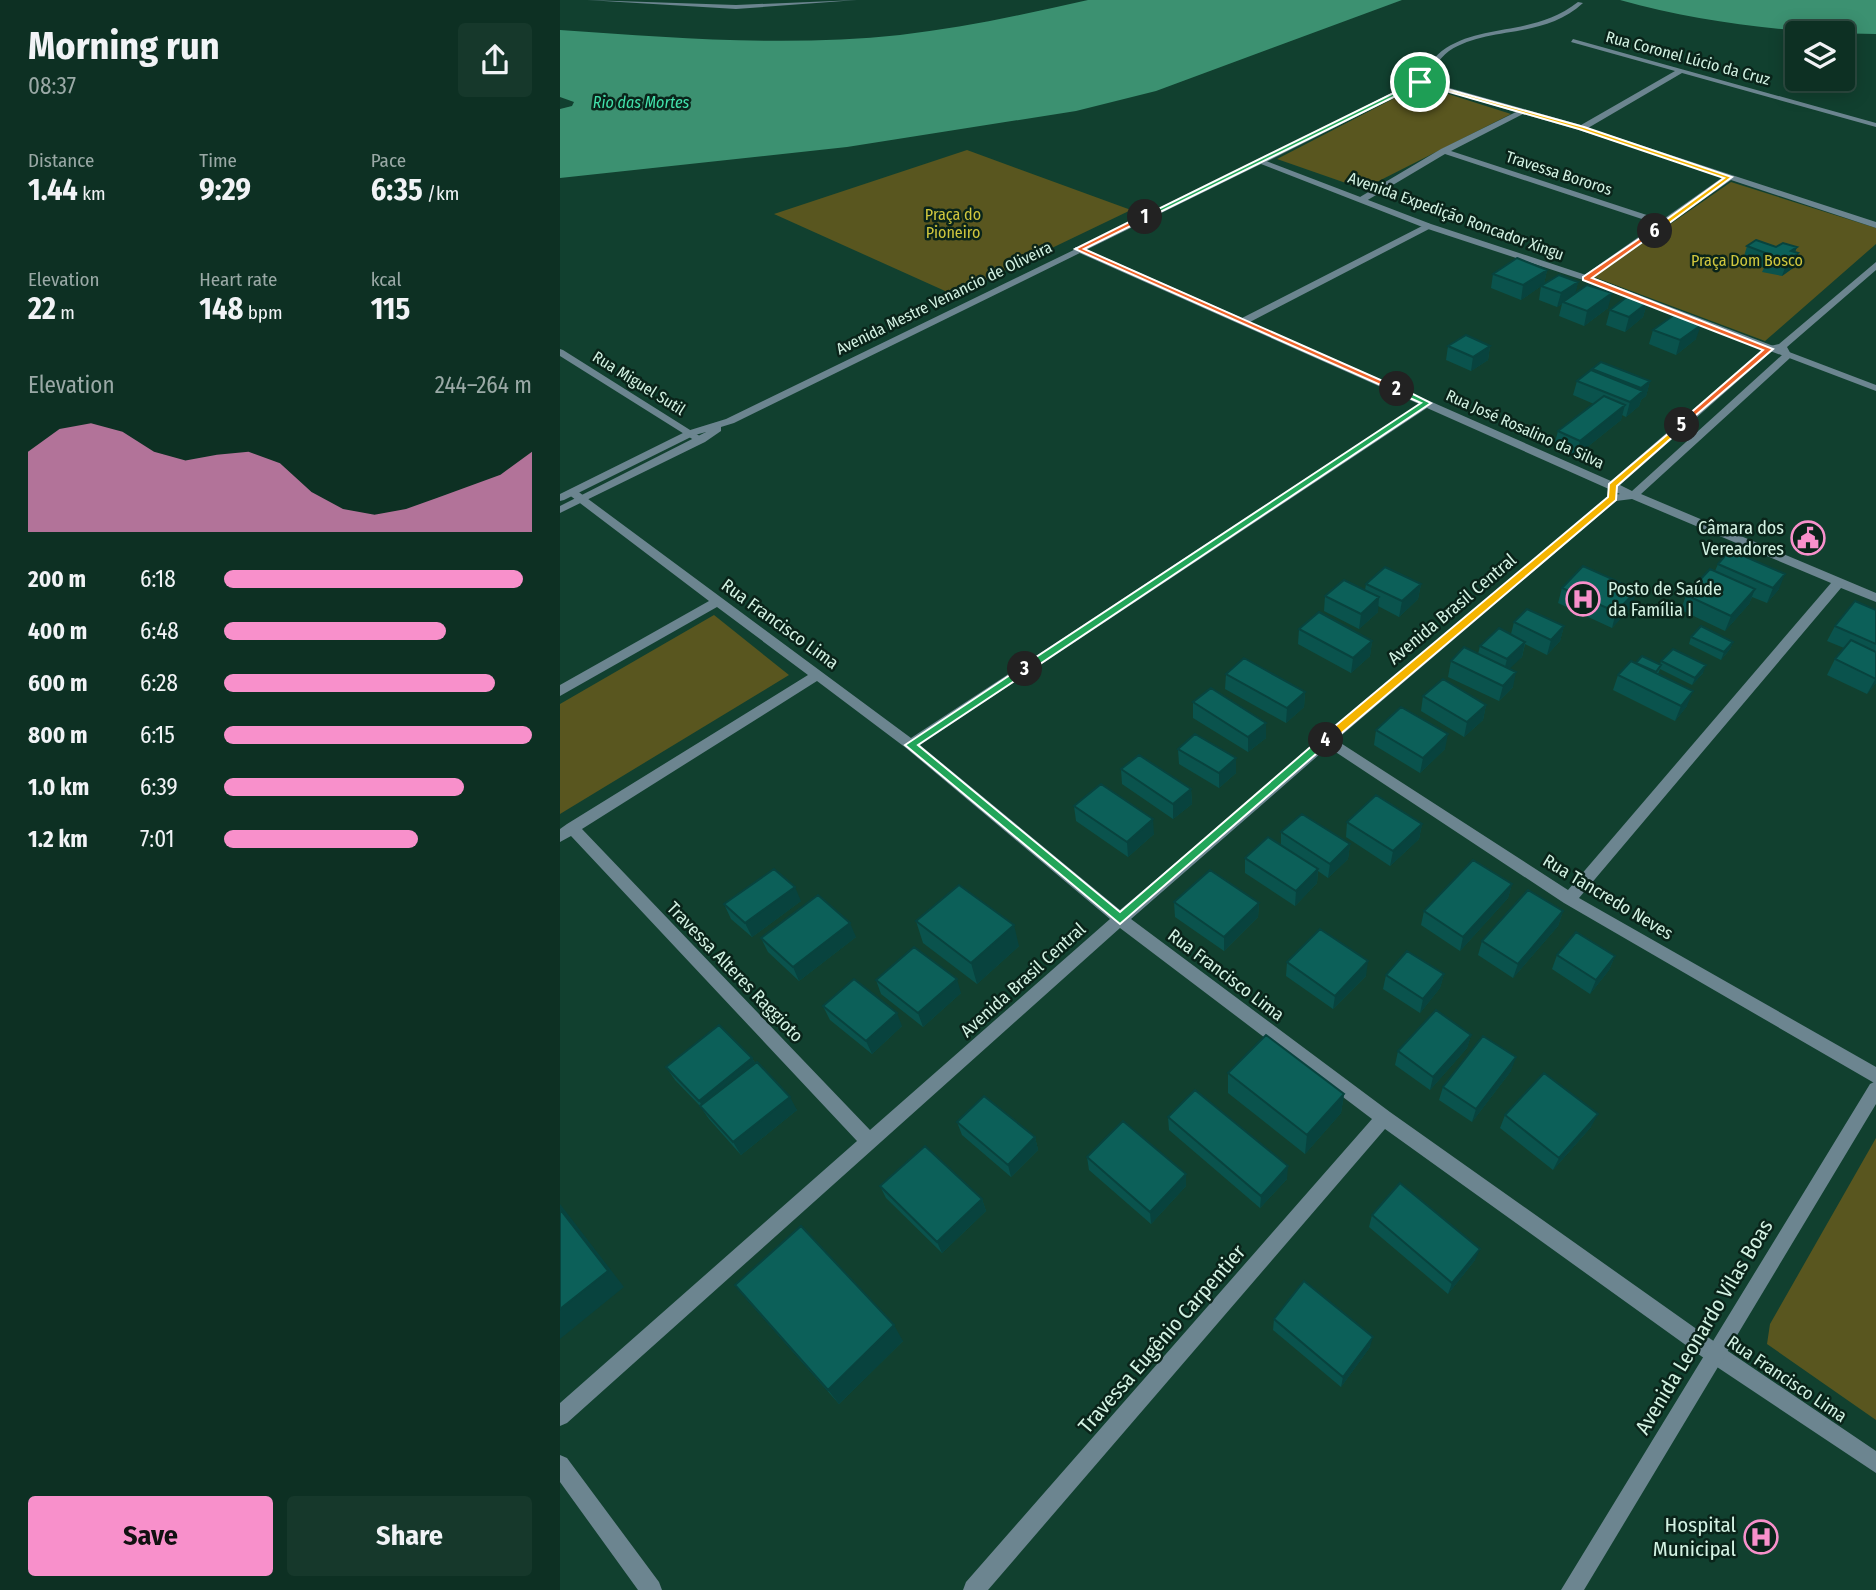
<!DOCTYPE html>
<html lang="en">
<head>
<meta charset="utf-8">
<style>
  body { margin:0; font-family:"Fira Sans Condensed",sans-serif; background:#16382b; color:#f1f3f6; height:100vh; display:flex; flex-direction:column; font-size:26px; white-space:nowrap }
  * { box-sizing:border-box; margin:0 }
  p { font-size:23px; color:#9aa9a6 }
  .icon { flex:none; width:38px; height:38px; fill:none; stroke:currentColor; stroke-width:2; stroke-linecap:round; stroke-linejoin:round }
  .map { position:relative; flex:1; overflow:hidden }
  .side { display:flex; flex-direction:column; background:#0d3023; width:560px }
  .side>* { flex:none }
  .fabs { position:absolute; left:1225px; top:21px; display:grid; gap:14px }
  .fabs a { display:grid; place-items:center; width:70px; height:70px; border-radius:7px; background:#0d3023; box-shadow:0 4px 18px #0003,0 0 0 2px #2d4b41; font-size:35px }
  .pin { position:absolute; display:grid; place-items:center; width:60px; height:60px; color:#fff; margin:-30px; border:4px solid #fff; border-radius:50%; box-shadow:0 2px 7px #0007 }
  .km { position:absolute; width:35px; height:35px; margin:-18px; border-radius:50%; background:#222; color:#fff; font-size:19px; line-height:35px; text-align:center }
  .round { display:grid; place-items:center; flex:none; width:74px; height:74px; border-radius:7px; background:#16382b }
  .summary { display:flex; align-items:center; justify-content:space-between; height:119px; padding:0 28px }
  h1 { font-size:38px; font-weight:700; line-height:52px }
  .figures { display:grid; grid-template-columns:repeat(3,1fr); gap:10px; height:119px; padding:7px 28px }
  .figures div { display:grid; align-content:center }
  .figures b { font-size:30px; font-weight:700 }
  .figures small { font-size:19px; font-weight:400 }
  .figures p { font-size:19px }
  .chart { height:196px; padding:14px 28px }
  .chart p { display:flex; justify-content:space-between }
  .chart svg { width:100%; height:126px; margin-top:7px; fill:#f890cb; opacity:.7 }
  .action { display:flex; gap:14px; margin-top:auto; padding:14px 28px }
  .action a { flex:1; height:80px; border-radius:7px; background:#f890cb; color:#111; font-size:28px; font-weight:700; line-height:80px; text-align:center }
  .action a+a { background:#16382b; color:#f1f3f6 }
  ul { padding:0 28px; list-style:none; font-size:23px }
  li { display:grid; grid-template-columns:112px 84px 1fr; align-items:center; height:52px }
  li i { height:18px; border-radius:9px; background:#f890cb }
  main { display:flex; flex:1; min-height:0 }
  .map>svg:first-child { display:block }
  .green { fill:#59561f }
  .water { fill:#3c9171 }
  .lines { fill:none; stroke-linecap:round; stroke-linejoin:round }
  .minor { fill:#6c8590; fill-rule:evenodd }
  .tertiary { fill:#6c8590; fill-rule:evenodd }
  .wall { fill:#0a534d }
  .shaded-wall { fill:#08433e }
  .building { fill:#0c6059; stroke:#08433e; stroke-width:2 }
  .split-1 { fill:#22a559; stroke:#fff; stroke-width:2 }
  .split-2 { fill:#f0652b; stroke:#fff; stroke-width:2 }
  .split-3 { fill:#22a559; stroke:#fff; stroke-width:2 }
  .split-4 { fill:#22a559; stroke:#fff; stroke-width:2 }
  .split-5 { fill:#f5b400; stroke:#fff; stroke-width:2 }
  .split-6 { fill:#f0652b; stroke:#fff; stroke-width:2 }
  .split-7 { fill:#f5b400; stroke:#fff; stroke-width:2 }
  .labels { text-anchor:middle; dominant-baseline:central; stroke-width:5; stroke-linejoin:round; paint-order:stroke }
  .far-street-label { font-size:16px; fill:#d3f2e3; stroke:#0a241a }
  .far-water-label { font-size:16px; font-style:italic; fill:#42e1ab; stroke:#0a241a }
  .far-park-label { font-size:16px; fill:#d0c73e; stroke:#0a241a }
  .poi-label { font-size:18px; fill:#d3f2e3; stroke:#0a241a; text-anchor:end }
  .street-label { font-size:18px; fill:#d3f2e3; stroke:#0a241a }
  .near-street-label { font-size:21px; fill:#d3f2e3; stroke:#0a241a }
  .near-poi-label { font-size:21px; fill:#d3f2e3; stroke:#0a241a; text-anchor:end }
</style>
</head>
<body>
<main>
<section class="side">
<div class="summary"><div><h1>Morning run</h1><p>08:37</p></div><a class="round"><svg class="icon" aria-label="share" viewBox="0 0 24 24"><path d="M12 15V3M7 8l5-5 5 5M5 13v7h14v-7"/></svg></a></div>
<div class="figures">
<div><p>Distance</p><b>1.44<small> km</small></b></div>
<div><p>Time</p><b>9:29</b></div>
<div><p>Pace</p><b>6:35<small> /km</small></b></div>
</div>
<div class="figures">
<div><p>Elevation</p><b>22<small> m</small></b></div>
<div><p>Heart rate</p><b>148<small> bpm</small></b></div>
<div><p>kcal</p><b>115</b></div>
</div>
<div class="chart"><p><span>Elevation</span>244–264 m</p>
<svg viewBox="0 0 160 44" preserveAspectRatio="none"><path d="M0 44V16L10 8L20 6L30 9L40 16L50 19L60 17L70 16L80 20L90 30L100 36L110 38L120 36L130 32L140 28L150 24L160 16V44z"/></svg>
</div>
<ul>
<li><b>200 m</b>6:18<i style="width:97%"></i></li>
<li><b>400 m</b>6:48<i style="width:72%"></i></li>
<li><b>600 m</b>6:28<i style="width:88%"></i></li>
<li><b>800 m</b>6:15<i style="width:100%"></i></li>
<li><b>1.0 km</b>6:39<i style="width:78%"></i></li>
<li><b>1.2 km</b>7:01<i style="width:63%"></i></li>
</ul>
<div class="action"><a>Save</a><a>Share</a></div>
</section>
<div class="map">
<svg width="1316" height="1590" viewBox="0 0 1316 1590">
  <rect width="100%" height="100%" fill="#11402f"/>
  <path class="green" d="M860,85L951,114L803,189L717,159Z
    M407,150L571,210L394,295L214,214Z
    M1171,182L1316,228V244L1205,341L1034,277Z
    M154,615L229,675L0,814V704Z
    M1316,1138V1420L1207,1344L1210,1324Z"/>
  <path class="water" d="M528,0H842L596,91L516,111L287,147L0,178V109L12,106L14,102L0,97V30C112,38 228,47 340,35C403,28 466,14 528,0Z
    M1060,0H1316V34C1230,33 1143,23 1060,0Z"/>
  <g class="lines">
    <path class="minor" d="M27,0L176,5L297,0L176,9Z
      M1018,2L1023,3C983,40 929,25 889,51C878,59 873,71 865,81L1021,125L1115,71L1011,42L1013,39L1316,123V127L1122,73L1028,128L1316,222V228L1171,180L1029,280H1023V276L1097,224L885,154L806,201H800V197L881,149L956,112L861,84L704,163L697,161L857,80C867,70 873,56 886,48C926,23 974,36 1018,2ZM963,114L1019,130L1163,177L1102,220L891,151Z
      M868,223L872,226L871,228L690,322L1051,481L1206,347L1219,344L1316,262V270L1227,347L1232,356L1230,358L1081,494L1316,593V602L1281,588L1019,898L1316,1067V1084L1004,903L768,747L571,919L830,1112L1162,1347L1316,1451V1473L1148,1361L825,1129L428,1590H403L406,1582L812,1119L560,928L7,1423L0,1426V1403L297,1141L11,836L0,842V829L7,824L248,675L157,607L0,696V685L149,601L8,494V490H16L351,738L859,404L515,251V247H521L682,318ZM1219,350L1222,355L1072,491L1060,485L1212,351ZM867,408L1060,494L1049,496L560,910L360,745ZM1072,499L1271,583L1008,890L776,740L1056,501ZM257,681L346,748L550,919L310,1130L22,829Z
      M0,349L3,350L146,440L141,443L137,442L0,356Z
      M0,1455L7,1458L99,1582L102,1590H78L0,1482Z"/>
    <path class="tertiary" d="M701,159L871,224L1029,276L1316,385V391L1023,280L865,228L701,164L174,423L161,427V431L145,442L0,513V506L146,432L135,435L4,500L0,501V494L127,431L166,419Z
      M1316,1081V1104L1024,1590H1001L1310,1084Z"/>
  </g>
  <path class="wall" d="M1187,246L1237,247L1235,252L1238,253L1233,268L1222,276L1202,272L1204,268L1183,260Z
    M987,270L984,284L1018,282L1015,293L1048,308L1024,326L999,316L1002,304L997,307L979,300L981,286L961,300L931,288L933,274Z
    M1087,303L1083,317L1065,332L1046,325L1050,310Z
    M1093,330L1136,339L1116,355L1089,344Z
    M888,346H930L928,360L911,371L886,360Z
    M1032,369L1090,381L1086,396L1081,400L1079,406L1066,417L1062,415L1061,420L1016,456L994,446L998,431L1034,404L1013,395L1017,381L1032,371Z
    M1158,564L1219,589L1207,603L1192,597L1189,604L1165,631L1121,610L1126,595L1155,571Z
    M806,584H861L858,599L839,617L818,606V612L799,629L764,611L765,596L805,590Z
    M1002,588L1072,606L1052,628L998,603Z
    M1316,610V683L1307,694L1267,675L1275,659L1284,648L1267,641L1275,626Z
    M954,622L1004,626L1000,641L987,655L965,644L962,657L949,668L953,687L939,701L888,677L891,661L918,654L920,646L951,634Z
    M739,629L812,641L810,656L791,673L738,644Z
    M1131,637L1173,642L1170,649L1161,660L1129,644Z
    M1101,661L1143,673L1132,685L1100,669L1098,674L1127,706L1115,721L1053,690L1058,675L1076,663L1100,665Z
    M666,674L745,692L744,707L726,723L665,689Z
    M863,696L926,705L923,720L904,737L861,711Z
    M633,702L706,723V738L688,752L633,718Z
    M816,730L885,749L860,773L814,745Z
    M618,749L676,758V773L659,788L619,764Z
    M561,769L631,789L632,804L613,819L562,784Z
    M514,806L594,834L568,857L516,821Z
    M787,822L862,824L859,839L830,866L786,837Z
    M721,832L790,844L788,859L768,878L758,871L757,883L735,906L685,873V858L721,845Z
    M952,884L948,898L900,951L861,925L864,911Z
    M241,901L192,937L171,919L164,904Z
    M614,902L699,903L698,917L664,951L615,917Z
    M1003,911L998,926L953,978L918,955L922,941Z
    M356,921L459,946L417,984L363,943Z
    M296,937L239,981L208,952L201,938Z
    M997,955L1055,956L1049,970L1030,994L992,969Z
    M727,962L806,976L773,1009L726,976Z
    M884,974L880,988L860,1013L823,989L826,975Z
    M316,980L401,993L363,1027L321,994Z
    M263,1006L342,1026L312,1054L270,1020Z
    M911,1035L907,1048L870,1090L835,1065L838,1051Z
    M192,1058L196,1064L237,1110L181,1155L149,1119L140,1106L115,1080L106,1067Z
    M951,1071L912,1122L879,1100L883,1087Z
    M668,1073L784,1094L781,1113L745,1154L668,1093Z
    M945,1115L1031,1127L993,1170L940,1128Z
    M608,1117L727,1179L700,1208L609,1130Z
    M397,1122L475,1137L478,1150L451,1177L402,1135Z
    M527,1157L626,1186L591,1224L529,1170Z
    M320,1186L422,1199L426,1211L382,1253L326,1198Z
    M812,1215L915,1260L888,1294L809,1227Z
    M175,1285L343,1341L279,1404L188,1301Z
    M714,1319L810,1347L781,1387L713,1330Z"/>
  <path class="shaded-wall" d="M1237,247L1233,257L1238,253L1233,268L1222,276L1231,251Z
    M987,270L984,284L961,300L963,285Z
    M1018,282L1015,296L1003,302L1002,304L997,307L1001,293Z
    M1052,293L1048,308L1024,326L1027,311Z
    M1087,303L1083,317L1065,332L1069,317Z
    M1141,325L1136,339L1116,355L1120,340Z
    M930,346L928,360L911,371L913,357Z
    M1090,381L1086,396L1081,400L1079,406L1066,417L1070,402L1080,394L1081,388Z
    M1065,405L1061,420L1016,456L1020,441Z
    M1225,574L1219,589L1207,603L1213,588Z
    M861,584L858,599L839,617L842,601Z
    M1195,589L1189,604L1165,631L1171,616Z
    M1077,590L1072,606L1052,628L1056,612Z
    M819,597L818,612L799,629L801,614Z
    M1004,626L1000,641L987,655L991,640Z
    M812,641L810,656L791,673L793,658Z
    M965,642L962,657L943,675L947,659Z
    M1173,642L1170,649L1161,660L1164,652Z
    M1146,665L1143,673L1132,685L1135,678Z
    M956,672L953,687L939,701L943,686Z
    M1316,678V683L1307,694Z
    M1133,691L1127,706L1115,721L1121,706Z
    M745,692L744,707L726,723L727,708Z
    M926,705L923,720L904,737L907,722Z
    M706,723V738L688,752V737Z
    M888,734L885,749L860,773L863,758Z
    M676,758V773L659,788V773Z
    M631,789L632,804L613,819V804Z
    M593,819L594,834L568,857L567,842Z
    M862,824L859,839L830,866L833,851Z
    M790,844L788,859L768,878L770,864Z
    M758,869L757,883L735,906L736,891Z
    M952,884L948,898L900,951L903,937Z
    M235,887L241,901L192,937L185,923Z
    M699,903L698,917L664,951V937Z
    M1003,911L998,926L953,978L958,964Z
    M290,923L296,937L239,981L233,967Z
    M454,925L459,946L417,984L411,963Z
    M1055,956L1049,970L1030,994L1036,980Z
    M808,961L806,976L773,1009L775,996Z
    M884,974L880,988L860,1013L863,999Z
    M397,979L401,993L363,1027L358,1013Z
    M337,1013L342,1026L312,1054L306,1041Z
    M911,1035L907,1048L870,1090L873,1077Z
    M956,1057L951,1071L912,1122L916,1109Z
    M192,1058L200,1071L148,1114L139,1101Z
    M784,1094L781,1113L745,1154L747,1135Z
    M230,1097L237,1110L181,1155L173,1142Z
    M1038,1114L1031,1127L993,1170L999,1158Z
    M475,1137L478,1150L451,1177L448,1165Z
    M728,1166L727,1179L700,1208L701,1196Z
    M626,1174V1186L591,1224L590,1212Z
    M422,1199L426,1211L382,1253L377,1242Z
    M0,1204L64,1287L0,1339Z
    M920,1249L915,1260L888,1294L892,1283Z
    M334,1325L343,1341L279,1404L268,1390Z
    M813,1337L810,1347L781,1387L783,1377Z"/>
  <path class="building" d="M1196,240L1216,247L1223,243L1237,247L1231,251L1238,253L1227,262L1207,258L1211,255L1187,246Z
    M957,258L987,270L963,285L933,274Z
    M999,275L1018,282L1001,293L981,286Z
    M1027,285L1052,293L1027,311L1003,302Z
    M1068,296L1087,303L1069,317L1050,310Z
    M1114,315L1141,325L1120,340L1093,330Z
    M906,335L930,346L913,357L888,346Z
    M1041,362L1090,381L1081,388L1032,369Z
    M1031,370L1083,391L1070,402L1017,381Z
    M1044,396L1065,405L1020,441L998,431Z
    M1170,550L1225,574L1213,588L1158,564Z
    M1023,566L1077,590L1056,612L1002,588Z
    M825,567L861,584L842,601L806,584Z
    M1150,569L1195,589L1171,616L1126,595Z
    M784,580L819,597L801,614L765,596Z
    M1295,601L1316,610V644L1275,626Z
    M967,609L1004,626L991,640L954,622Z
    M759,612L812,641L793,658L739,629Z
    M1141,626L1173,642L1164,652L1131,637Z
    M939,628L965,642L947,659L920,646Z
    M1291,640L1316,652V679L1275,659Z
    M904,647L956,672L943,686L891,661Z
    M1113,649L1146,665L1135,678L1101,661Z
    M1082,656L1101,665L1096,672L1076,663Z
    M684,658L745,692L727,708L666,674Z
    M1071,661L1133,691L1121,706L1058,675Z
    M883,679L926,705L907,722L863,696Z
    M651,688L706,723L688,737L633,702Z
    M841,707L888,734L863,758L816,730Z
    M635,734L676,758L659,773L618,749Z
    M579,755L631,789L613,804L561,769Z
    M541,784L593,819L567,842L514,806Z
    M816,795L862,824L833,851L787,822Z
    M742,814L790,844L770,864L721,832Z
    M708,837L758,869L736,891L685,858Z
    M913,860L952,884L903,937L864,911Z
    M214,869L235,887L185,923L164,904Z
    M650,870L699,903L664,937L614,902Z
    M399,885L454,925L411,963L356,921Z
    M968,890L1003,911L958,964L922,941Z
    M258,895L290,923L233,967L201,938Z
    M760,929L808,961L775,996L727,962Z
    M1016,932L1055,956L1036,980L997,955Z
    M354,947L397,979L358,1013L316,980Z
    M847,951L884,974L863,999L826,975Z
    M294,979L337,1013L306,1041L263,1006Z
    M876,1010L911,1035L873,1077L838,1051Z
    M159,1025L192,1058L139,1101L106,1067Z
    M706,1035L784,1094L747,1135L668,1073Z
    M923,1036L956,1057L916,1109L883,1087Z
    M197,1062L230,1097L173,1142L140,1106Z
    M984,1073L1038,1114L999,1158L945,1115Z
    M635,1090L728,1166L701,1196L608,1117Z
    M424,1096L475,1137L448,1165L397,1122Z
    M563,1121L626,1174L590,1212L527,1157Z
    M365,1146L422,1199L377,1242L320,1186Z
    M840,1183L920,1249L892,1283L812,1215Z
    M0,1209L48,1271L0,1309Z
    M241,1226L334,1325L268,1390L175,1285Z
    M744,1281L813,1337L783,1377L714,1319Z"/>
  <path class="split-1" d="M860,80L862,83L588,218L582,217Z"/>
  <path class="split-2" d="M583,215L589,217L524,249L841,389L834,391L515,249Z"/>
  <path class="split-3" d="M834,387H839L871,403L468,672H461V667L861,403L834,391Z"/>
  <path class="split-4" d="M465,665L470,669L468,672L358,745L560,912L762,737H770L772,740L560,924L345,745Z"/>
  <path class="split-5" d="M1122,422L1125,426L1057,486L1056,500L770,743H762V737L1048,497L1049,484Z"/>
  <path class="split-6" d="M1092,230L1098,231L1032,278L1213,349L1122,427L1119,423L1203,350L1023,280V277Z"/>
  <path class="split-7" d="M858,81L1024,127L1172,177L1097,232H1092V230L1164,178L1019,129L858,83Z"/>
  <defs>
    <symbol id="civic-ring" viewBox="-11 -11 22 22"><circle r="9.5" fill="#0a241a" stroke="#f890cb" stroke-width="1.5"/><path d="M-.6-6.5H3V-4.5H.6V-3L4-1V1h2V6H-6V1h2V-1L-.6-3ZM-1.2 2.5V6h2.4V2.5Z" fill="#f890cb"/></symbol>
    <symbol id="hospital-ring" viewBox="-11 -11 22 22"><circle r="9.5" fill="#0a241a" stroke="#f890cb" stroke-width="1.5"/><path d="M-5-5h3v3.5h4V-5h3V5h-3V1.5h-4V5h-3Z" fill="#f890cb"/></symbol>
  </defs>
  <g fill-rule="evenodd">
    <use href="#civic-ring" x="1229" y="519" width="38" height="38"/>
    <use href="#hospital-ring" x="1004" y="580" width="38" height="38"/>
    <use href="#hospital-ring" x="1182" y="1518" width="38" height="38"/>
  </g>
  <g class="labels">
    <g class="far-street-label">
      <text transform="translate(1128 58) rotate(15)">Rua Coronel Lúcio da Cruz</text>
      <text transform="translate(999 173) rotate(18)">Travessa Bororos</text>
      <text transform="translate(896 216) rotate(20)">Avenida Expedição Roncador Xingu</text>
      <text transform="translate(384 298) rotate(-26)">Avenida Mestre Venancio de Oliveira</text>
      <text transform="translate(79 383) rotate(32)">Rua Miguel Sutil</text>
      <text transform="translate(965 429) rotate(24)">Rua José Rosalino da Silva</text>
    </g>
    <g class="far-water-label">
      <text x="81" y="102">Rio das Mortes</text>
    </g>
    <g class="far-park-label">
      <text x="393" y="214">Praça do<tspan x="393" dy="18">Pioneiro</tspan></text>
      <text x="1187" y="260">Praça Dom Bosco</text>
    </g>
    <g class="poi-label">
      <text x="1224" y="528">Câmara dos<tspan x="1224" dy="21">Vereadores</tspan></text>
      <text x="1048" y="589" text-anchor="start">Posto de Saúde<tspan x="1048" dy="21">da Família I</tspan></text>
    </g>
    <g class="street-label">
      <text transform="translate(892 609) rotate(-40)">Avenida Brasil Central</text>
      <text transform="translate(220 624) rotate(36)">Rua Francisco Lima</text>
      <text transform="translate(1048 897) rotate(31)">Rua Tancredo Neves</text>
      <text transform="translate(175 972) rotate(46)">Travessa Alteres Raggioto</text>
      <text transform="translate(666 975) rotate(37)">Rua Francisco Lima</text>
      <text transform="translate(463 980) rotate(-42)">Avenida Brasil Central</text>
      <text transform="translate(1227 1379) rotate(34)">Rua Francisco Lima</text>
    </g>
    <g class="near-street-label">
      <text transform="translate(1144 1327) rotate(-59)">Avenida Leonardo Vilas Boas</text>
      <text transform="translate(602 1339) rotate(-49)">Travessa Eugênio Carpentier</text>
    </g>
    <g class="near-poi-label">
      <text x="1176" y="1525">Hospital<tspan x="1176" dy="24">Municipal</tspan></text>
    </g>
  </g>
</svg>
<div class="fabs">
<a><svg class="icon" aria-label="layers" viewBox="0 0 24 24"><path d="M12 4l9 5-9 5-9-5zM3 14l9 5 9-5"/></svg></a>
</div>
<div class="pin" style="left:860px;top:82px;background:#1e9e55"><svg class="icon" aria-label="arrive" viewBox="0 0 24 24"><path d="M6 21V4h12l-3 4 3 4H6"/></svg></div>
<b class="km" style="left:585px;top:217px">1</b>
<b class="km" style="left:837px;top:389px">2</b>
<b class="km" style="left:465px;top:669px">3</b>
<b class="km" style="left:766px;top:740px">4</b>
<b class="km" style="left:1122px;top:425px">5</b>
<b class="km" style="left:1095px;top:231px">6</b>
</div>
</main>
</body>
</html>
